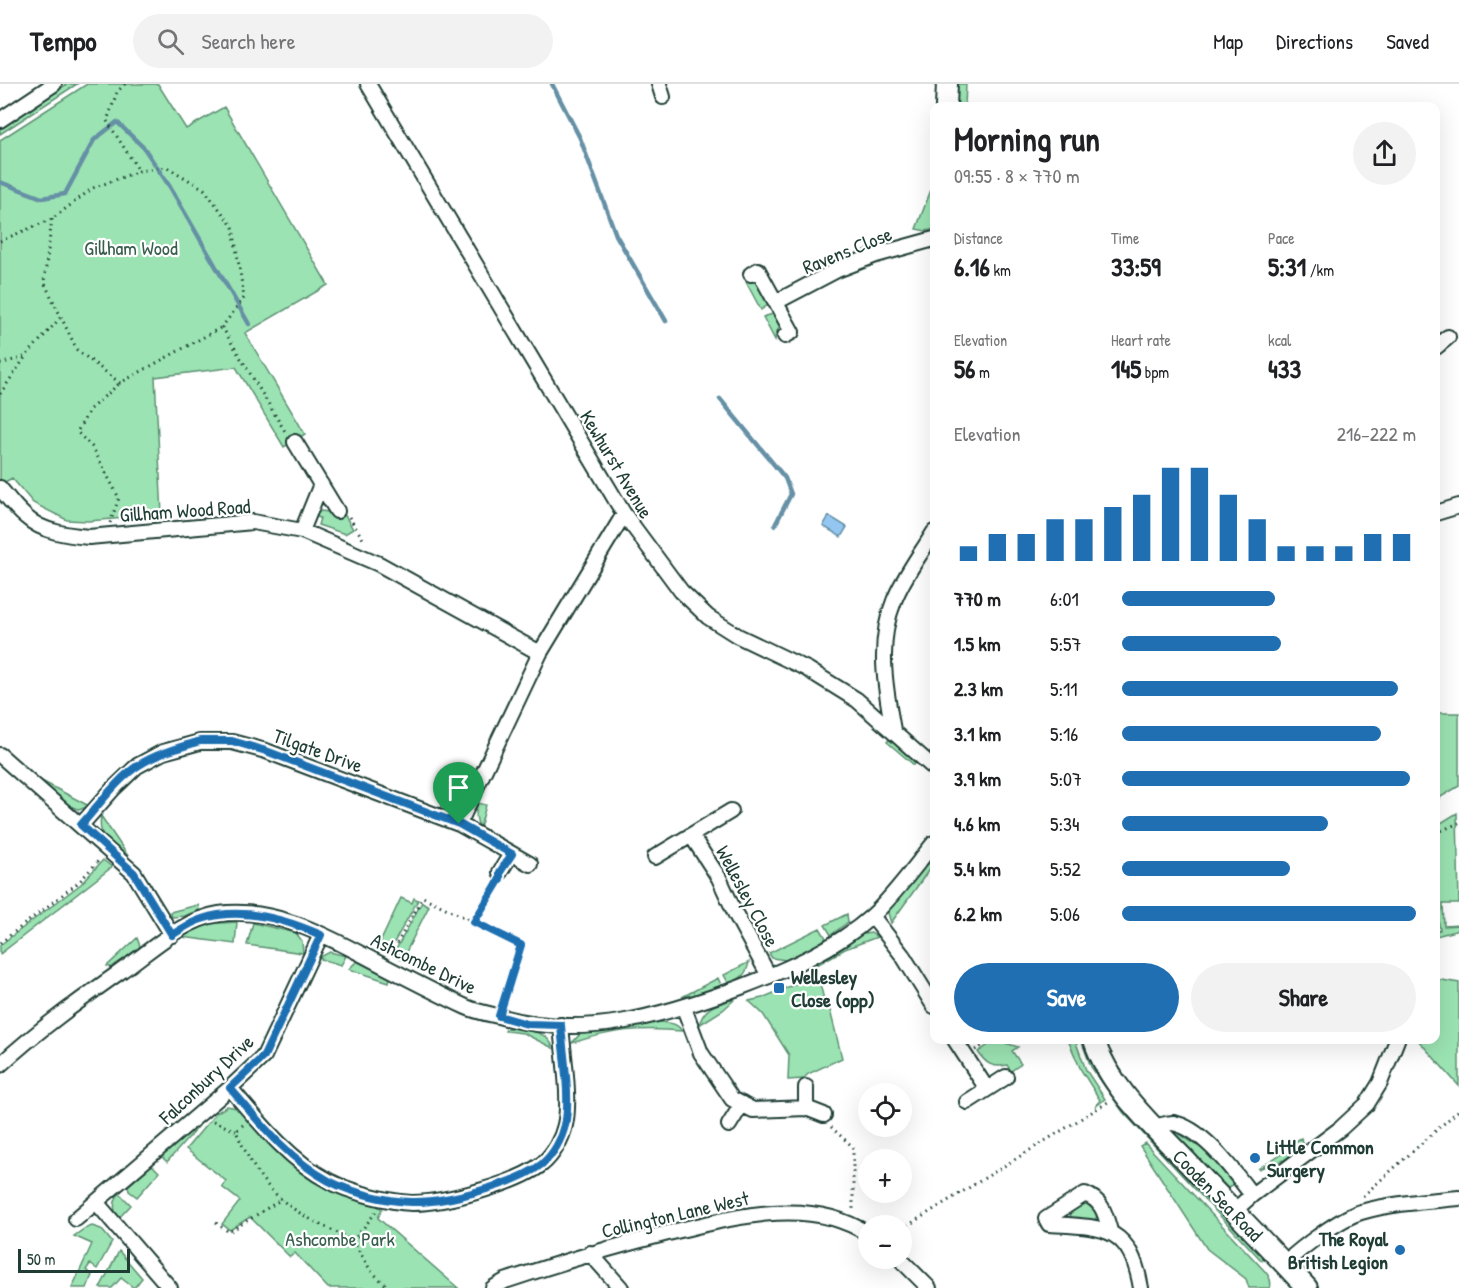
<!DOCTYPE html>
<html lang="en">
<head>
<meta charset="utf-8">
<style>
  body { margin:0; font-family:"Patrick Hand",sans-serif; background:#f2f2f2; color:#202124; height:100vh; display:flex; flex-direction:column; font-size:22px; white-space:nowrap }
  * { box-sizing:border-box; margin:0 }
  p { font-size:20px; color:#757577 }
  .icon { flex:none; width:33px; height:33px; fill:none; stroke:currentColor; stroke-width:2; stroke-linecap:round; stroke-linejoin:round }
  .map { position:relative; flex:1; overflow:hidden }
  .drawer { position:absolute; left:930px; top:18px; width:510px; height:942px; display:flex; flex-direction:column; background:#fff; border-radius:12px; box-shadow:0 6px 24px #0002 }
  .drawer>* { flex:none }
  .controls { position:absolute; left:858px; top:999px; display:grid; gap:12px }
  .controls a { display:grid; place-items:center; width:54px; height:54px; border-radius:50%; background:#fff; box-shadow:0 6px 24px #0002; font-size:30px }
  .scale { position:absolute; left:18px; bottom:15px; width:112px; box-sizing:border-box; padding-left:6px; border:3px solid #1f3d34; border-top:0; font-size:16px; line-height:21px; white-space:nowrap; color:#1f3d34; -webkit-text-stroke:4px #fff; paint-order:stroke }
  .pin { position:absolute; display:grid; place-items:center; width:51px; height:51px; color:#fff; margin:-62px -26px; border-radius:50% 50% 50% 0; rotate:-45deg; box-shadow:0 0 6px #0007 }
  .pin .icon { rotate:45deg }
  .round { display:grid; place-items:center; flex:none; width:63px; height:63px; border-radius:32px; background:#f2f2f2 }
  .overview { display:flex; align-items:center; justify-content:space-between; height:102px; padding:0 24px }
  h1 { font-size:33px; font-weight:700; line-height:45px }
  .stats { display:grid; grid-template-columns:repeat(3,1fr); gap:9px; height:102px; padding:6px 24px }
  .stats div { display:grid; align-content:center }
  .stats b { font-size:26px; font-weight:700 }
  .stats small { font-size:16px; font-weight:400 }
  .stats p { font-size:16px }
  .chart { height:168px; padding:12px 24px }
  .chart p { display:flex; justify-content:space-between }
  .chart svg { width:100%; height:108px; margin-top:6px; stroke:#1f6fb2; stroke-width:6 }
  .action { display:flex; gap:12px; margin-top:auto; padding:12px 24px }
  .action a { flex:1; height:69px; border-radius:36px; background:#1f6fb2; color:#fff; font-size:24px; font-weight:700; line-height:69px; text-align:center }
  .action a+a { background:#f2f2f2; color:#202124 }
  ul { padding:0 24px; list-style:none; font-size:20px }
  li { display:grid; grid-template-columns:96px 72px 1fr; align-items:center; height:45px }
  li i { height:15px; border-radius:8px; background:#1f6fb2 }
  header { display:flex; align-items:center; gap:36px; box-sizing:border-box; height:84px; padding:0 30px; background:#fff; border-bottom:2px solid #e0e0e0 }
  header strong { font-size:28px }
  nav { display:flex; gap:33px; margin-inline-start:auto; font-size:21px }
  .search { width:420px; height:54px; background:#f2f2f2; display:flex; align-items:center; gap:15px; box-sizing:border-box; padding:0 21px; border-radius:33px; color:#757577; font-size:22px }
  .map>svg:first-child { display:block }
  .green { fill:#9be3b2; stroke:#5d9073; stroke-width:1.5 }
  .water { fill:#93c7f1; stroke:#6590a5; stroke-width:1.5 }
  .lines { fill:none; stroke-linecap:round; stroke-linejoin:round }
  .stream { stroke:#6590a5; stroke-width:4.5 }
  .minor-casing { stroke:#1f3d34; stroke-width:18 }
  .secondary-casing { stroke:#1f3d34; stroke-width:24 }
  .path { stroke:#1f3d34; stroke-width:3; stroke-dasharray:1.5 4.5; stroke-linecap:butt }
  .minor { stroke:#fff; stroke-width:14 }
  .secondary { stroke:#fff; stroke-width:20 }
  .route-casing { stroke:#fff; stroke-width:12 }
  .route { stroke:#1f6fb2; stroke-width:8 }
  .poi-dot { fill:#1f6fb2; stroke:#fff; stroke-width:2 }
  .labels { text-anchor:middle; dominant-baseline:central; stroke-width:4.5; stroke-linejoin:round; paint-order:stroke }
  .park-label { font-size:20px; fill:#385e4d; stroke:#fff }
  .street-label { font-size:20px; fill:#1f3d34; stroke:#fff }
  .poi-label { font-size:20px; font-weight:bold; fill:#1f3d34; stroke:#fff; text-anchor:start }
</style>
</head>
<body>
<header>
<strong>Tempo</strong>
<div class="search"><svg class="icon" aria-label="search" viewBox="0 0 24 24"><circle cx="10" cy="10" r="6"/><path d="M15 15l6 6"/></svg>Search here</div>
<nav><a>Map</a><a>Directions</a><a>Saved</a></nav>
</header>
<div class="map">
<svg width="1459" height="1204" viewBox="0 0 1459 1204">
  <rect width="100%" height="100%" fill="#fff"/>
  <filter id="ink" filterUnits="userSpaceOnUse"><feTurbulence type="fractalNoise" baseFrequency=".0167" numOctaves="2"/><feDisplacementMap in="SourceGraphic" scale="12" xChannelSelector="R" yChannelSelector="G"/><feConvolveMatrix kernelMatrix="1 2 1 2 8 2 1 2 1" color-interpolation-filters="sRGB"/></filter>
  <g filter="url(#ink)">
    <path class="green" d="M67,0H77L0,50V44Z
      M87,0H158L186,45L224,23L328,201L245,249L305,350L284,363L236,283L155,293L162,431L88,437L67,436L33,419L12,394L0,401V56Z
      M955,0H966L965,22H955Z
      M934,98V145L926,147L916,145Z
      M747,197L759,199L769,220L761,226L746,198Z
      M773,230L780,242L776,249L775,256L763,233Z
      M321,427L328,428L334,435L343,428L353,445L345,450L318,441L320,434L315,432Z
      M1436,629H1459V702L1436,716Z
      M890,654L917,678L914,681L887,658Z
      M38,695L89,722L79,726L61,717Z
      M443,716L461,721C454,727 448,728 439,727Z
      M478,719L486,721L480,744C475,735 475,728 478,719Z
      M1457,729L1459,820H1443L1444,842L1459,841V846L1436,852V847L1440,846L1436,824V742Z
      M101,732L128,772L127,773C111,760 97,755 101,732Z
      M934,773V779L891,839L888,829L895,816Z
      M103,776L112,783L0,870V861L81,800Z
      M401,814L412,819L414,814L418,816L388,869L378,863Z
      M422,818L429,822L402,876L393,871Z
      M198,821L199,826L184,832L172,833L170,828Z
      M847,830L848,838L831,851L825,841Z
      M237,838L235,860L182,853L205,840Z
      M253,839L296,849L302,857L303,869L247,861Z
      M820,844L826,854L817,861L786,876L772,874L769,869Z
      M871,849L877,853L845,865L817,881L816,879L858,851Z
      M137,854L140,862L138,865L113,884L107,882Z
      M330,868L346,872L341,881L318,874Z
      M357,877L390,894L389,898L349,885Z
      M749,878C747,890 741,895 729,900L724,891Z
      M816,883L825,920L828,918L842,974L808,990L803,995L788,996L789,971L763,930L749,917L762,914L800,898Z
      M718,894L722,903L697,911L682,913Z
      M1436,895L1459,899V1002L1418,956H1436Z
      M735,915L723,926L699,941C705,921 716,921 735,915Z
      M661,938C670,939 677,939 682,947C639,943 613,946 572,959L581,949Z
      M507,944C523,946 548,945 553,964L523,949L505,947Z
      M996,956L1018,963L1012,967L1021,980L1011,987L1007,981C992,984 986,980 978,968Z
      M1068,956H1075L1086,986L1105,1015L1095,1023L1100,1016L1081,986Z
      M1081,956H1085L1266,1173L1262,1177L1123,1028L1091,983Z
      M227,1022L237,1024C263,1048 283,1078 315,1096C336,1108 362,1111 382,1125L378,1134L458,1204H328L295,1169L290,1173L250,1133L230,1146L222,1140L240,1117L222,1103L226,1097L186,1065L216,1029Z
      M198,1040L199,1042L167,1078L161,1072Z
      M1173,1046L1209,1069L1234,1100L1225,1106L1172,1050Z
      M1301,1054L1303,1061L1284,1076L1258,1085L1290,1064L1289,1061Z
      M1145,1059L1260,1182C1266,1188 1273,1195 1270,1204H1249L1246,1195L1207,1165L1140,1062Z
      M152,1081L159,1088L137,1113L129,1107L128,1102Z
      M119,1109L131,1121L118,1135C113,1125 113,1119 119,1109Z
      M1083,1118L1091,1120L1098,1128V1132L1093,1137L1073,1135L1070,1131V1126Z
      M92,1142L101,1145L112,1158L97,1185L90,1180L86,1186L92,1191L87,1204H72L92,1160L74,1152L84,1145Z
      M119,1167L142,1194L134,1204L121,1194L112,1204H100Z"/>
    <path class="water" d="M829,432L847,443L841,453L823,442Z"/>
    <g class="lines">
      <path class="stream" d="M552,0L580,54L616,151L666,237
        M0,98L42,114L65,110L94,56L117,38L144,64L170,103L249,240
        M720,315L785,394L791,410L775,441"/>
      <defs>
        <path id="minor" d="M368,0L624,430L681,507L708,533L738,552L807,585L857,616L934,684
          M659,0L663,13
          M0,36L54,0
          M751,190L758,186L792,248L785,252
          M776,218L837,186L876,171L934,155
          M1436,263L1448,253
          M295,358L337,427
          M0,404C8,414 16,425 26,433C42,448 68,451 89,453L253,438L302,447L379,480L540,569
          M1436,429L1459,422
          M302,447L321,400
          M893,646C885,603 877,558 894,517C903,493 921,470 934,448
          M0,671L134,789L172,851
          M459,740L540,569L624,430
          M81,741L113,705L137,682L163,668L200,658H232L266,667L459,740L530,780
          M691,751L719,794L736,831L769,892
          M655,773L731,727
          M500,788L511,770
          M872,832L903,872L934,922
          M684,924L701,969L732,1015L753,1026L806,1024L824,1031
          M955,956L987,1005
          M0,981C41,943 86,912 131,880C157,861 186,835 219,830C278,822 334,856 384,882C411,896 438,910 466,923C477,928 490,930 502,933C585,956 662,932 741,903C786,886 835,865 872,832C893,813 915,782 934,759
          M230,1004C259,1038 289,1076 329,1097C350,1108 389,1118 412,1119C445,1119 516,1100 542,1080C553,1071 562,1055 565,1041C571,1014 563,970 561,941
          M967,1018L1006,993
          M806,1024V1003
          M729,1041L742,1020
          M1154,1043C1159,1042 1167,1039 1173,1039C1203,1044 1234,1088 1252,1111
          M96,1118L170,1204
          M1234,1127L1252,1111L1341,1044L1367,1020L1380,999L1397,956
          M76,1135L230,1004L264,972L321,851
          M1110,1147C1105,1130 1103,1117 1085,1110L1046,1135L1049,1140C1104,1143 1130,1141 1141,1204
          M590,1169L621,1204
          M899,1174L929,1204
          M1284,1180C1301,1164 1340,1134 1361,1128C1393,1119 1427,1117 1459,1114
          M493,1204L505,1197C559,1179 612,1163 668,1149C731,1134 809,1111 868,1150"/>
        <path id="secondary" d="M946,22L947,0
          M1094,956C1110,1005 1155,1044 1190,1081C1229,1122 1269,1163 1307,1204"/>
      </defs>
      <use href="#minor" class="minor-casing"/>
      <use href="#secondary" class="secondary-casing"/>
      <path class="path" d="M125,0L117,8L107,37L139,87
        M52,135L44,198L77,266L120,299L222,243
        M0,157L52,135L93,104L139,87L167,83L204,105L233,143L244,214L222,243L286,349
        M0,280L24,273
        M0,310L26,272L61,233
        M349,433L365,458
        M110,439L119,414L93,364L77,348L90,325L120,299
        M1436,749L1459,739
        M474,838L496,801
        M0,859L79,798L100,775
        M391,870L423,813L521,861L502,920
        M975,966L992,956
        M213,1037L236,1047
        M243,1041L236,1047C254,1089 271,1114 312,1136C326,1144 340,1149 353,1157
        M831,1043L853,1063V1126
        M1363,1112L1459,1026
        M376,1128L353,1157L371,1187L389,1204
        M216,1139L229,1148L282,1115
        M902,1145L1108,1018"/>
      <use href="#minor" class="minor"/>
      <use href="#secondary" class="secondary"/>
    </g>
  </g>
  <g class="lines" filter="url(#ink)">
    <defs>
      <path id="route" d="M200,657H232L266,667L459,740L512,770L500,788V795L474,838L521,861L499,932L527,940L561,941C563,970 571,1014 565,1041C562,1055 553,1071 542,1080C517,1100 445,1119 412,1118C388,1118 350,1108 329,1097C289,1076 259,1038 230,1004L264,972L321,851C285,835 241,822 202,835C191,838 182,845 172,851L134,789L81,741C98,722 118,694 139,681C158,669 179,664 200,657Z"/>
    </defs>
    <use href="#route" class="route-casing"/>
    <use href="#route" class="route"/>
  </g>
  <g class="poi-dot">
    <rect x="773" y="898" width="12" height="12" rx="3"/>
    <circle cx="1255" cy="1074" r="6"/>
    <circle cx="1400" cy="1166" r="6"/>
  </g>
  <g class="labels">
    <g class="park-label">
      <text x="131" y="163">Gillham Wood</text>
      <text x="340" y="1154">Ashcombe Park</text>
    </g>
    <g class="street-label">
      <text transform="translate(847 166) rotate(-22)">Ravens Close</text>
      <text transform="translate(617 380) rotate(59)">Kewhurst Avenue</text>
      <text transform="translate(185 426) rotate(-4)">Gillham Wood Road</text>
      <text transform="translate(318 666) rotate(20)">Tilgate Drive</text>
      <text transform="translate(748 812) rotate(62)">Wellesley Close</text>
      <text transform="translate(424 879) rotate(26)">Ashcombe Drive</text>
      <text transform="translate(206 995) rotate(-43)">Falconbury Drive</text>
      <text transform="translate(1218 1111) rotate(46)">Cooden Sea Road</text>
      <text transform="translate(675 1130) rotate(-13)">Collington Lane West</text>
    </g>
    <g class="poi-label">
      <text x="791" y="892">Wellesley<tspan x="791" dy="23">Close (opp)</tspan></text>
      <text x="1267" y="1062">Little Common<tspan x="1267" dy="23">Surgery</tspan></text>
      <text x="1388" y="1154" text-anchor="end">The Royal<tspan x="1388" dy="23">British Legion</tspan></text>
    </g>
  </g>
</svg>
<div class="controls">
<a><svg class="icon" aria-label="locate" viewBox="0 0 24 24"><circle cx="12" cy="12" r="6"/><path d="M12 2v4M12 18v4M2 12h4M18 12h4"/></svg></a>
<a>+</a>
<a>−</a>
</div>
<div class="scale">50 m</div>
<div class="pin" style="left:459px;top:740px;background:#1e9e55"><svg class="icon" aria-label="arrive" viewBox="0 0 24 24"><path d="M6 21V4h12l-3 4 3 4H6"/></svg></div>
<section class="drawer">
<div class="overview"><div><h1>Morning run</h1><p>09:55 · 8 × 770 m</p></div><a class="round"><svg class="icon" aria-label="share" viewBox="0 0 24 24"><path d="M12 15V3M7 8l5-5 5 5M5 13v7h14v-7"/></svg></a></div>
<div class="stats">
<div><p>Distance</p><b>6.16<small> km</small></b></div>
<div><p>Time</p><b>33:59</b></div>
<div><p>Pace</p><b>5:31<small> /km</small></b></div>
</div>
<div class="stats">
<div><p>Elevation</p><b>56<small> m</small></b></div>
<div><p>Heart rate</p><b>145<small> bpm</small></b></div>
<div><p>kcal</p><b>433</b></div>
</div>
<div class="chart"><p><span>Elevation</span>216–222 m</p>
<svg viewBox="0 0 160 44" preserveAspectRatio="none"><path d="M5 44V38M15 44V33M25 44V33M35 44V27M45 44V27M55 44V22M65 44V17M75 44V6M85 44V6M95 44V17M105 44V27M115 44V38M125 44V38M135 44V38M145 44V33M155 44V33"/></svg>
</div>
<ul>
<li><b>770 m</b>6:01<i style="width:52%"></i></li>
<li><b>1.5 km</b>5:57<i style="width:54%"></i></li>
<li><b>2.3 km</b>5:11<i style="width:94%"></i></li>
<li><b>3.1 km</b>5:16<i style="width:88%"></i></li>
<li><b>3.9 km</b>5:07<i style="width:98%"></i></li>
<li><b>4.6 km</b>5:34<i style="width:70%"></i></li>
<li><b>5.4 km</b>5:52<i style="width:57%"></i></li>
<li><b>6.2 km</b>5:06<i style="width:100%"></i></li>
</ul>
<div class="action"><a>Save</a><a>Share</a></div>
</section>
</div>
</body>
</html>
